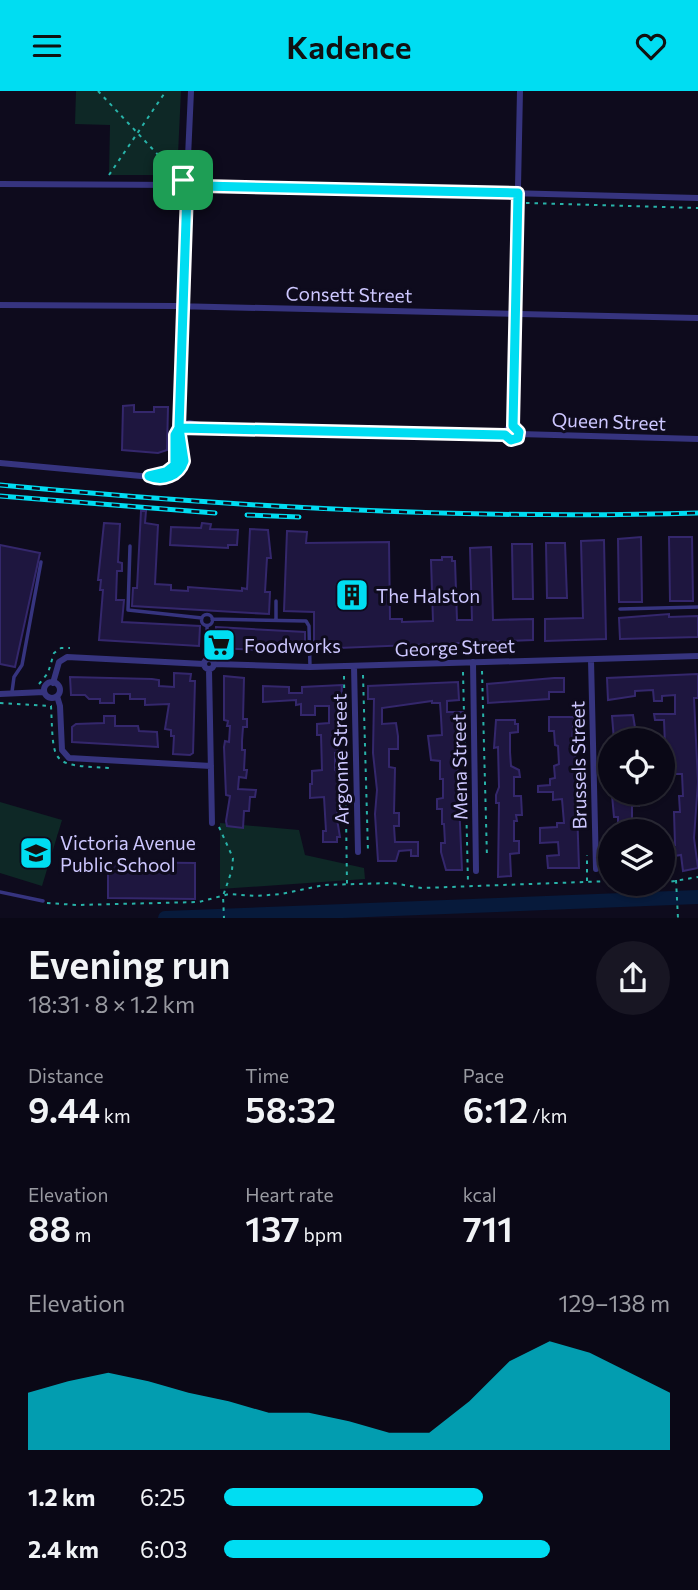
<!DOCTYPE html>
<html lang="en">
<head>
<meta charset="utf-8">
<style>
  body { margin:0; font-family:Commissioner,sans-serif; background:#181623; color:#f1f3f6; height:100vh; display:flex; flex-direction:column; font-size:26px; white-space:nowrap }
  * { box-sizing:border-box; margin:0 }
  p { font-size:23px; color:#999aa1 }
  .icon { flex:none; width:38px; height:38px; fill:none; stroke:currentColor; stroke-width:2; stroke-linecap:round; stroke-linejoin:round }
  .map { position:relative; height:827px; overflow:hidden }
  .details { display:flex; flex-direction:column; background:#0a0816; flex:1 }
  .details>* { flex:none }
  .controls { position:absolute; left:598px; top:637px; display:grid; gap:14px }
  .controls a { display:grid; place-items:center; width:77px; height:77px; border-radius:50%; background:#0a0816; box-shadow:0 2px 5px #0004,0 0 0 2px #2a2935; font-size:35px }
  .pin { position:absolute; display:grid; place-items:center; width:60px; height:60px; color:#fff; margin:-30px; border-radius:14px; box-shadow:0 4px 10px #0006 }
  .round { display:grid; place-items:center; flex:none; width:74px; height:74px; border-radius:37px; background:#181623 }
  .summary { display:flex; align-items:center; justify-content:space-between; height:119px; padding:0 28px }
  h1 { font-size:38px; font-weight:600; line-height:52px }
  .stats { display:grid; grid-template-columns:repeat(3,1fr); gap:10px; height:119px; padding:7px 28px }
  .stats div { display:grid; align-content:center }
  .stats b { font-size:35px; font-weight:600 }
  .stats small { font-size:19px; font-weight:400 }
  .stats p { font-size:19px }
  .chart { height:196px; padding:14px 28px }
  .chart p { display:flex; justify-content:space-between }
  .chart svg { width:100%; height:126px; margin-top:7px; fill:#00ddf2; opacity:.7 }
  ul { padding:0 28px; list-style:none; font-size:23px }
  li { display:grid; grid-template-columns:112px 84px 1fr; align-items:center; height:52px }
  li i { height:18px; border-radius:9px; background:#00ddf2 }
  header { display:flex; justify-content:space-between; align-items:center; height:91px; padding:0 28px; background:#00ddf2; color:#111; font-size:32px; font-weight:600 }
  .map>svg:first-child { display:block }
  .green { fill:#0e2826 }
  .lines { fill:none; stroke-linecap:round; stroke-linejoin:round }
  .river { stroke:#071a3b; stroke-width:14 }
  .building { fill:#1e163f; stroke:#34276c; stroke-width:2 }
  .path { stroke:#28b3a9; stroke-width:2; stroke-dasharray:3.5 5; stroke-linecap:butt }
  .lane { stroke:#36347f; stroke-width:3.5 }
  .street { stroke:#36347f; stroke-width:6 }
  .rail-casing { stroke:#00ddf2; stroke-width:5 }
  .rail { stroke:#0e0b1d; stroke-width:2.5; stroke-dasharray:8; stroke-linecap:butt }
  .route-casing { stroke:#fff; stroke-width:14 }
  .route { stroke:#00ddf2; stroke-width:9 }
  .labels { text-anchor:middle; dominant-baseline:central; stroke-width:6; stroke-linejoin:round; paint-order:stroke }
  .street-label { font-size:19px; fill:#cdc7ff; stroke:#0e0b1d }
  .poi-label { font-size:19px; fill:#cdc7ff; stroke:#0e0b1d; text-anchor:start }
</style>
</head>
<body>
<header><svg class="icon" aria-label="menu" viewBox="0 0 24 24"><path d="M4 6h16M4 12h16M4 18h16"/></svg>Kadence<svg class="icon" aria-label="heart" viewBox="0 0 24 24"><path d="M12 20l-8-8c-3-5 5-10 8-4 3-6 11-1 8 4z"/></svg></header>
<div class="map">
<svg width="698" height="827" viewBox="0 0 698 827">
  <rect width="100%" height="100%" fill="#0e0b1d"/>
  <path class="green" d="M76,0H181L177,84H109L110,34L75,33Z
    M0,711L62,729L42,795L0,782Z
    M220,732L299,739L305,764L364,777L365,788L220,798Z"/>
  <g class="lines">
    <path class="river" d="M165,827L698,806"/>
  </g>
  <path class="building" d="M134,314V321H154V316H168L167,359L158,362L122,359L123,315Z
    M141,420H146L145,432L158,434L155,493L171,494V499L188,500V496L242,500V497L247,498L250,438L268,439L271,467H267L265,501H270L269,523L132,515L133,497H137Z
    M104,432L120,433L118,471L122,472V480H117L116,509H124L122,531L200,535L199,555L99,549L103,499H100L101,489H98Z
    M202,432L211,433L210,438L238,439L237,454H228V457L170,454L171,436L201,437Z
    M287,440L307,441L306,452L389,451L390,528H402V531L433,530L431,469H442V466H452V470H455L457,529H472L470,457L491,456L493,529L533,528V549L314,558V521L284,520Z
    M641,446L642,511H619L618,448Z
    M669,446H692L693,510H670Z
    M604,449L606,548L545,550V528L583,527L581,450Z
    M546,452H565L567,507H547Z
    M512,453H532L533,508H513Z
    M0,454L40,462L15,576L0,573Z
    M669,523V526L698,525V546L620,548L619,527Z
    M216,536L305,541V561L215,557Z
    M174,582L191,583L190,590H195L193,662L190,664L173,663L174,645H171V639L165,638L169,613L145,614V608H130V603H114V612H100V608H89L85,604H71L70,586L152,588L159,589V595L174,596Z
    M698,583V607H694L698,691L694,747L698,777L683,780L681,764L674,765L673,754H675L674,721H680L679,705H683L682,683H674V668H669L668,654H665L664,629H655L654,623H675V604L662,605V610H654L653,599L635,600V605L608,609L607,587Z
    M224,585L244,587L243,628H247V636H243L242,650V659H245L244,679H247L246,687L239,686L238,698L256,699L255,706H250L249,720H244L243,737L227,735L226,730L230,705L226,704L224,656L225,650L229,651L230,635H227L228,630L224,629Z
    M554,587H564V601H549V608L488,612L487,593Z
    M458,591L459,609L447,610V621H463V628H457V665L462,779H446L441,761V752H445L444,733H442V718H437V708L443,707V688H440V670L431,669L428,645L442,644L441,626L440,612H432V610L382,617V633L396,632L398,645V658H389V676L395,677L394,722H399V735H394L395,751H418V765H411V759L399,760L396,770H378L375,723L377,699L373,662L374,608H368V595Z
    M342,594L340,631H336L338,662H335V679L339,682L337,728L340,746H337V751H323V740H326L324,706L310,707V693H312V680L322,679L321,644H317V633L329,632V615H315V624H301V613L296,614V609L263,611V595L289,596V602H302V596Z
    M633,624L637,649H614L612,625Z
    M104,625H115V635H138L139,640L157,641L158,656L72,651V636L76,633L104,632Z
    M549,626H574L572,649L575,659L579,777H548L547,765L559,764L558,751L540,752V737L557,736V732H564L562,708L553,709V701H538V695L550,694V688L555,687L554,675L559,673L558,655L555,654L554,640H549Z
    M496,629H515V633H518V641L510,642V661L511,675L519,679L520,686H514V705H521L522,724H516L517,730H514V750H519V762L510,763L511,785L498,786L499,712H496V704L499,696L498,656L494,657Z
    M619,702L642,703V711H639V715H632V740H618V726H614L612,704Z
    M108,771L195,772V808L108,807Z"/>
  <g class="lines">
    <path class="path" d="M98,0L177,84
      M109,84L166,0
      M526,112L698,117
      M482,580L487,767
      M463,581L468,792
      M363,584L368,761
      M344,585L347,793
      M39,593L48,582L54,562L61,557H70
      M0,612L51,615C54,674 49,674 110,677
      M219,736L233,767L232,779L223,805L224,827
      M676,789L678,827
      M587,790V764
      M663,792L698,786
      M47,812L77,814L199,811L229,803L256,805L281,803L324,794L392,792L422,797L611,790"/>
    <path class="lane" d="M130,455L128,519L202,527
      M620,518L698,516
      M201.5 529a5.5 5.5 0 1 1 11 0a5.5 5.5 0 1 1-11 0Z
      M212,528L306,530L309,535L310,576
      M276,529V510
      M207,535L208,569
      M12,601L14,586L22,574L41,471
      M0,801L43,810"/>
    <path class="street" d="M187,88L191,0
      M0,93L181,94
      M193,94L698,107
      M0,214L174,215L698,227
      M181,336L189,332L204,335
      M513,336L520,0
      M505 343a7 7 0 1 1 14 0a7 7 0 1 1-14 0Z
      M179,337L505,344
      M519,343L698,348
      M0,372L163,387C191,378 185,361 179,337
      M149,385L171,379L176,369L175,344L181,328L187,100
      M204 573a5 5 0 1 1 10 0a5 5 0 1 1-10 0Z
      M591,569L596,778
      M473,571L476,780
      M214,573L310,576L698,565
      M354,575L358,761
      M209,579L212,732
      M44 599a8 8 0 1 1 16 0a8 8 0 1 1-16 0Z
      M53,592L59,571L67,566L204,573
      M0,603L44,601
      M57,605L60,615L62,659L69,667L211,675"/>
    <defs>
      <path id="rail" d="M0,394C232,416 465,429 698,422
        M0,405L215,422
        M247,424L299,426"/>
    </defs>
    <use href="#rail" class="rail-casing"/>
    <use href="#rail" class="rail"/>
  </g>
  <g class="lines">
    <defs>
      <path id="route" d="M183,89L181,96L187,100L179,337L184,370C179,385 163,391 149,385L166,381L175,374V344L179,337L505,344L511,349L518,347L519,341L513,335L518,102L202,95L192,94L189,88L183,89"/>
    </defs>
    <use href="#route" class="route-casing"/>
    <use href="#route" class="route"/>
  </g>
  <defs>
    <symbol id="building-square" viewBox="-11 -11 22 22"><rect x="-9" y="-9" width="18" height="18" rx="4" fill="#00ddf2" stroke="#0e0b1d"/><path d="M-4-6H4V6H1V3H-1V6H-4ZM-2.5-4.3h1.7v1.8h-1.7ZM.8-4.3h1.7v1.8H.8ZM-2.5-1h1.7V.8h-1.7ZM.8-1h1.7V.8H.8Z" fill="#111"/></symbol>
    <symbol id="supermarket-square" viewBox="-11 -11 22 22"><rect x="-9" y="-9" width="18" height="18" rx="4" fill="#00ddf2" stroke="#0e0b1d"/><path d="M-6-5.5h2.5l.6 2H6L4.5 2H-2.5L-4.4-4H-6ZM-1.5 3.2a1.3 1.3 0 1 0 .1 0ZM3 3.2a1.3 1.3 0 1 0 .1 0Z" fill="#111"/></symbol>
    <symbol id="school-square" viewBox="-11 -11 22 22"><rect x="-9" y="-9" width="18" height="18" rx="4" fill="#00ddf2" stroke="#0e0b1d"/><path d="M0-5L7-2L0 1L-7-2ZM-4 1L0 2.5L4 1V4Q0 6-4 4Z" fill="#111"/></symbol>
  </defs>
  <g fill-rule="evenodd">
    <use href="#building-square" x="333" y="485" width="38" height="38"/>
    <use href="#supermarket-square" x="200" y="535" width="38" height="38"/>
    <use href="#school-square" x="17" y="743" width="38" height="38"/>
  </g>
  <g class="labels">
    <g class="street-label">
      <text transform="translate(349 203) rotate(1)">Consett Street</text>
      <text transform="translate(609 330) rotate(2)">Queen Street</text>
      <text transform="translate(455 556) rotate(-2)">George Street</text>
      <text transform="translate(340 668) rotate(-91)">Argonne Street</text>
      <text transform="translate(578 674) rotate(-91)">Brussels Street</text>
      <text transform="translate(459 676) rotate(-91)">Mena Street</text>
    </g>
    <g class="poi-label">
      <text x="376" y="504">The Halston</text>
      <text x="244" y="554">Foodworks</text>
      <text x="60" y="751">Victoria Avenue<tspan x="60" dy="22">Public School</tspan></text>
    </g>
  </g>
</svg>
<div class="controls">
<a><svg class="icon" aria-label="locate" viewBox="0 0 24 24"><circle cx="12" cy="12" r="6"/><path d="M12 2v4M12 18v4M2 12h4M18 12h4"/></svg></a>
<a><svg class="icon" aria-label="layers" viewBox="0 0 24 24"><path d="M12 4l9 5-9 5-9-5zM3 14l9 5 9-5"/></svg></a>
</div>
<div class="pin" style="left:183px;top:89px;background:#1e9e55"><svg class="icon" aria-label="arrive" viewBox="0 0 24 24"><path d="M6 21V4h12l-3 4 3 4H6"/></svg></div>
</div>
<section class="details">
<div class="summary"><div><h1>Evening run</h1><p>18:31 · 8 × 1.2 km</p></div><a class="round"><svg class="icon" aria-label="share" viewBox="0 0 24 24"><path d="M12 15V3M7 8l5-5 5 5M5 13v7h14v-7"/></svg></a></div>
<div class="stats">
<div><p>Distance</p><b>9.44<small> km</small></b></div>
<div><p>Time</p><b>58:32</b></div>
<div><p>Pace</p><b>6:12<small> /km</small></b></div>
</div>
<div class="stats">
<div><p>Elevation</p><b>88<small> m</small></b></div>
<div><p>Heart rate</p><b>137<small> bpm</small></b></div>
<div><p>kcal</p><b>711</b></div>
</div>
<div class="chart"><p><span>Elevation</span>129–138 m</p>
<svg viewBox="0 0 160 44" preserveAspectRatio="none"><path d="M0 44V24L10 20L20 17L30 20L40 24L50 27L60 31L70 31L80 34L90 38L100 38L110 27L120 13L130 6L140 10L150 17L160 24V44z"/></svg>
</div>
<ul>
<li><b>1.2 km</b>6:25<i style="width:58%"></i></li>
<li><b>2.4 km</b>6:03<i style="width:73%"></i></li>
</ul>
</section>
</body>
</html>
